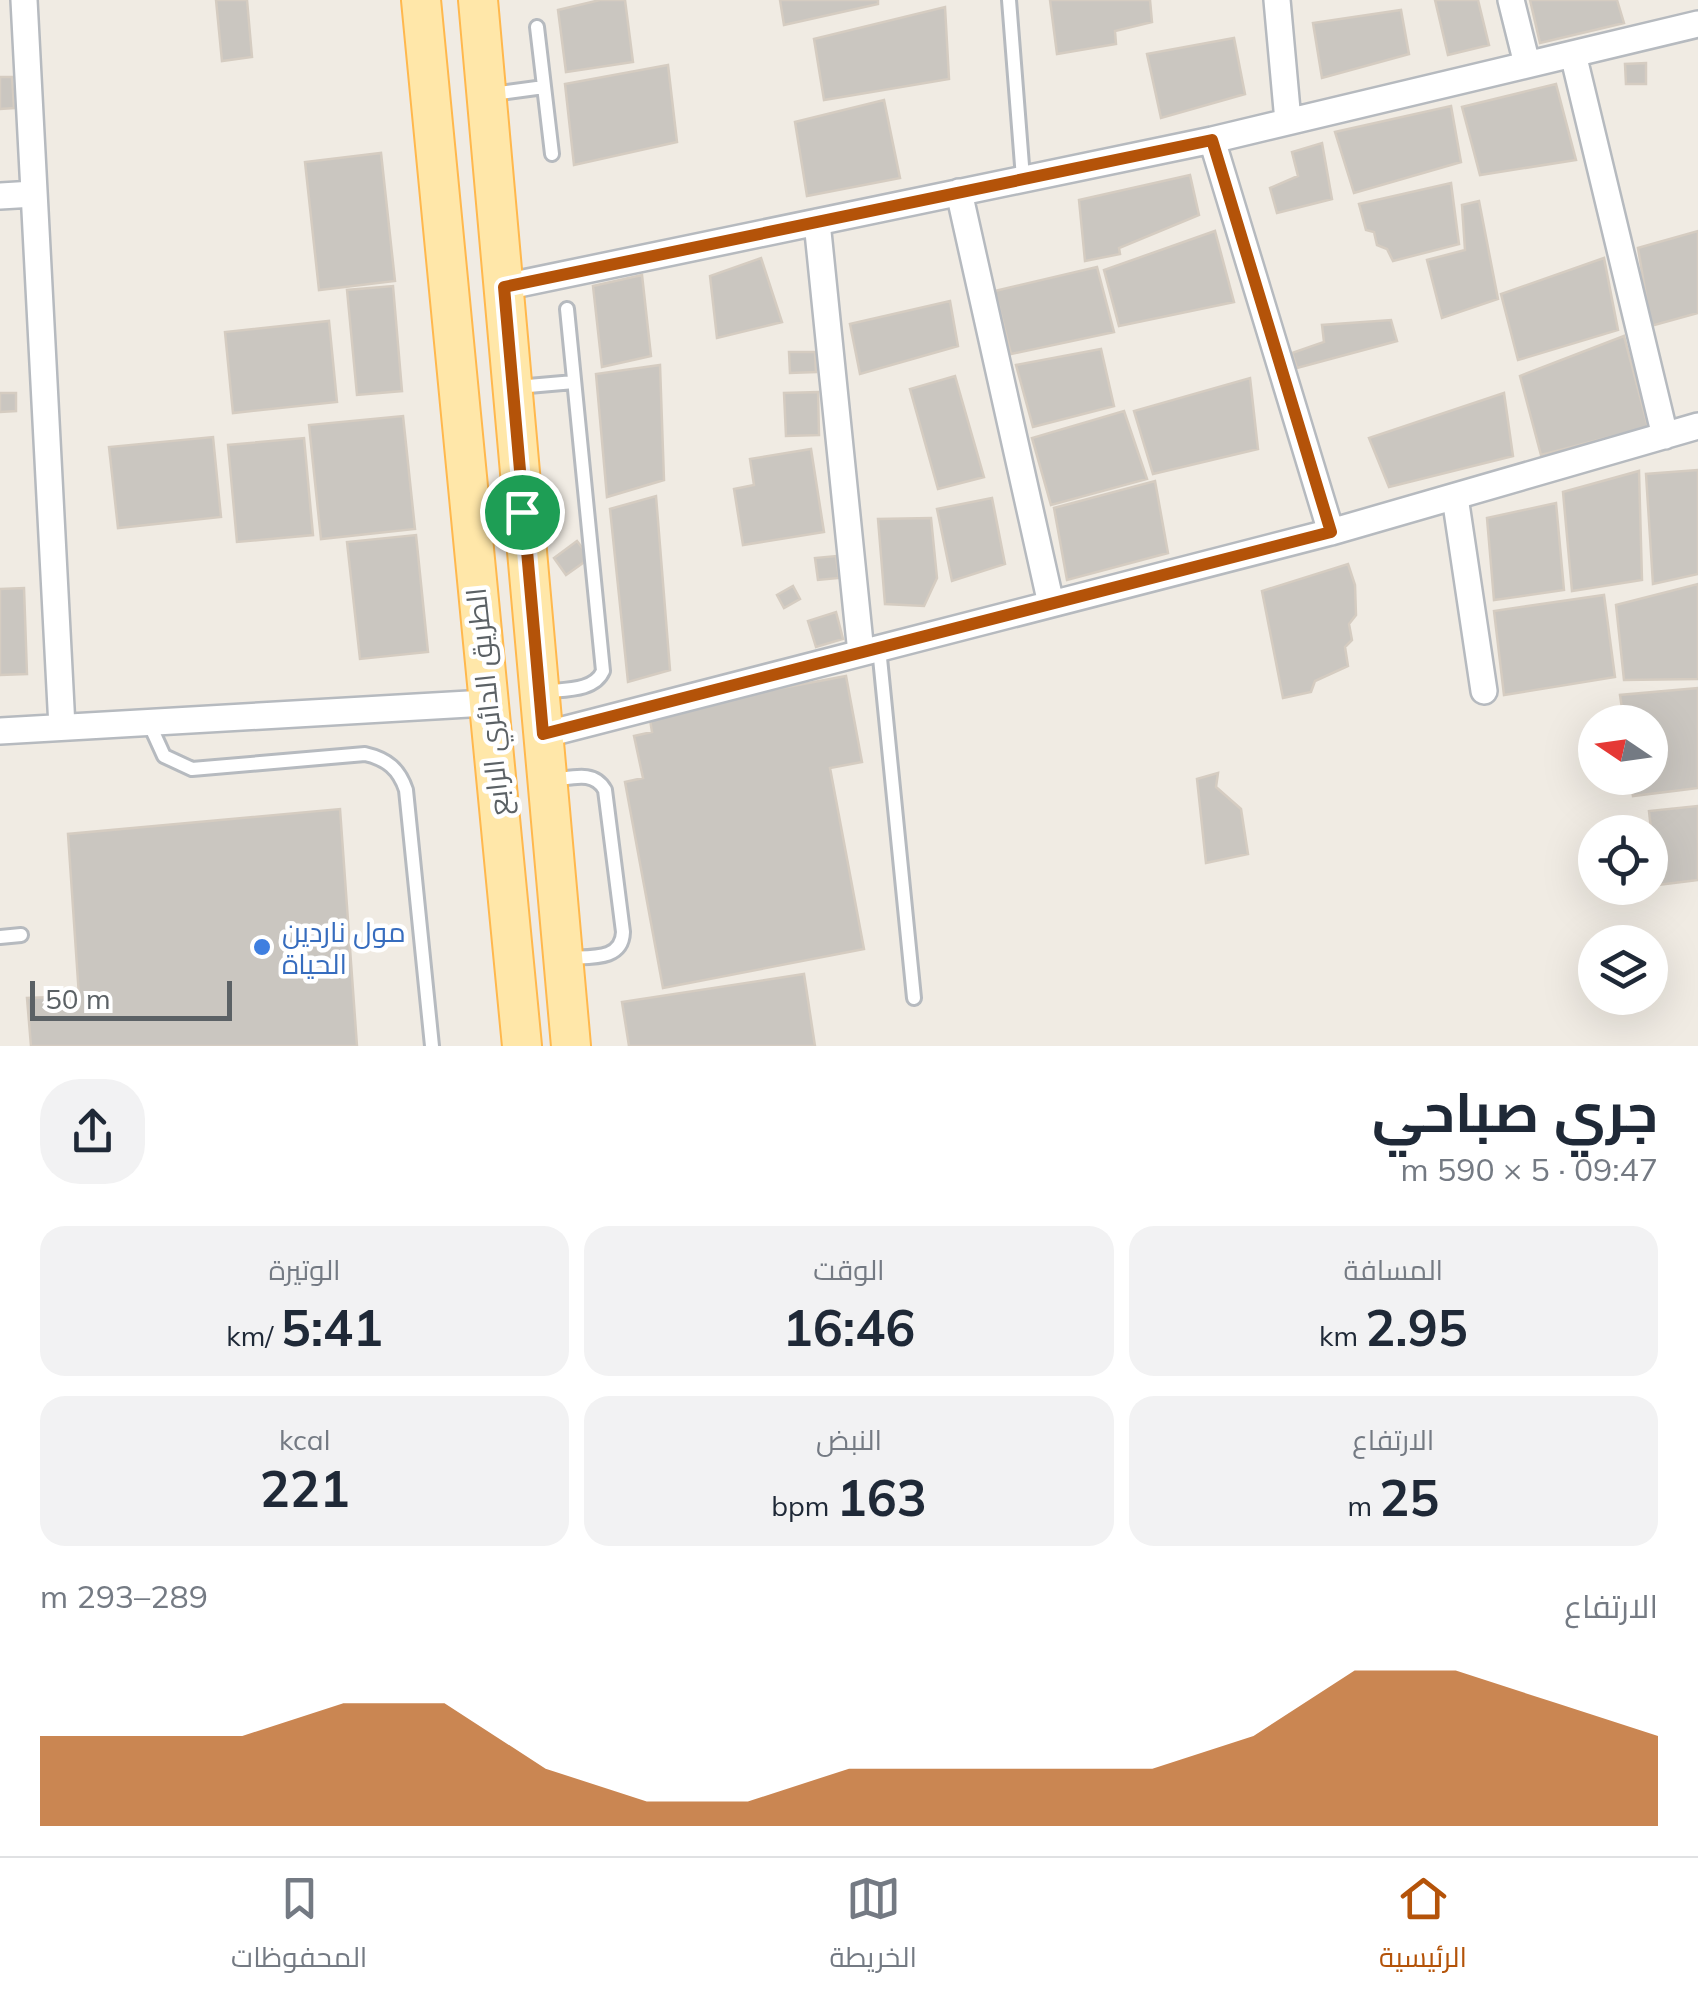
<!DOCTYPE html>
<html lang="ar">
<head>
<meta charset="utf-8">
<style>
  body { margin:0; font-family:Mulish,Cairo,sans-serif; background:#f2f2f3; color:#1f2937; direction:rtl; height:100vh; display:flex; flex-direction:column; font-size:38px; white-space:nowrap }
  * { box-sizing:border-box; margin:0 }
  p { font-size:32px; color:#747a83 }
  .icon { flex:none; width:55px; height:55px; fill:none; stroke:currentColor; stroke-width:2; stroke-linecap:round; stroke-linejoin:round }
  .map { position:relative; height:1046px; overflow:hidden; direction:ltr }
  .sheet { display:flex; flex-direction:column; background:#fff; flex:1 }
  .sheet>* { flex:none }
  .needle { width:65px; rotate:283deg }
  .tools { position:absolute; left:1578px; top:705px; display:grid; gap:20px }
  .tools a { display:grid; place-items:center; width:90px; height:90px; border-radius:50%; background:#fff; box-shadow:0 10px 40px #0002; font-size:50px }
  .scale { position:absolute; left:30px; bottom:25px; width:202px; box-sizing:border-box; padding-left:10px; border:5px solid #5b6165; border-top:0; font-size:28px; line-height:35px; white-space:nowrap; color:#5b6165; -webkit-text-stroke:8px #fff; paint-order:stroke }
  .pin { position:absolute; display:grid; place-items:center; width:85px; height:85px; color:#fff; margin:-42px; border:5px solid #fff; border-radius:50%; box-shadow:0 2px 10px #0007 }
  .round { display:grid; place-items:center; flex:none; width:105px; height:105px; border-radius:40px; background:#f2f2f3 }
  .headline { display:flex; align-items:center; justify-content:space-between; height:170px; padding:0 40px }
  h1 { font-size:55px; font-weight:700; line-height:75px }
  .metrics { display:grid; grid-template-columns:repeat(3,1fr); gap:15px; height:170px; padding:10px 40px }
  .metrics div { display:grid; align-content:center; border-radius:25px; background:#f2f2f3; text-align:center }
  .metrics b { font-size:50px; font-weight:700 }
  .metrics small { font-size:28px; font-weight:400 }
  .metrics p { font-size:28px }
  .chart { height:280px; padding:20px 40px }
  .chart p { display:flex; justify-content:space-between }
  .chart svg { width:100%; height:180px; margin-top:10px; fill:#b45309; opacity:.7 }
  .dock { display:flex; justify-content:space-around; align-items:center; height:140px; border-top:2px solid #e0e1e3; background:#fff; font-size:28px; color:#747a83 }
  .dock a { display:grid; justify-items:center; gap:5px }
  .dock .on { color:#b45309 }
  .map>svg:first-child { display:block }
  .building { fill:#cac6c0; stroke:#d5ccc1; stroke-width:2.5 }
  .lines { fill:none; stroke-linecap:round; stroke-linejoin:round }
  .lane-casing { stroke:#b6babf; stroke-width:18 }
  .street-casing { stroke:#b6babf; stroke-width:30 }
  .primary-casing { stroke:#ffb84d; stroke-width:42 }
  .lane { stroke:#fff; stroke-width:12 }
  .street { stroke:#fff; stroke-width:25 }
  .primary { stroke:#ffe7a9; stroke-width:38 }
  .route-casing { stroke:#fff; stroke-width:20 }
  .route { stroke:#b45309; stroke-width:12 }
  .shop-dot { fill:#3f7fe0; stroke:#fff; stroke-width:4 }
  .labels { text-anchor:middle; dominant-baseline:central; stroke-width:9; stroke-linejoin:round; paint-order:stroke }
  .street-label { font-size:28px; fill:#5b6165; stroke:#fff }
  .shop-label { font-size:28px; fill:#366cbe; stroke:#fff; text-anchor:start }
</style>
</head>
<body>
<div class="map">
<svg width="1698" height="1046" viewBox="0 0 1698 1046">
  <rect width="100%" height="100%" fill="#f0ebe3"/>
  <path class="building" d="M216,0H247L252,57L222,61Z
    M600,0H625L633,62L566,72L558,10Z
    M780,0H878V4L784,25Z
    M1050,0H1150L1152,22L1115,31L1116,44L1057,54Z
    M1435,0H1478L1489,45L1448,55Z
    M1530,0H1617L1624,23L1540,43Z
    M945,7L949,79L824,100L814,39Z
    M1401,10L1409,54L1322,78L1313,23Z
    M1234,38L1245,94L1161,118L1147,54Z
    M1646,63V84H1626L1625,64Z
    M668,65L677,142L574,165L565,84Z
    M0,77H12L14,108L0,109Z
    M1556,84L1576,160L1480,175L1462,107Z
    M884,100L900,178L807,196L795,122Z
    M1451,106L1461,162L1354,193L1335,132Z
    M1322,143L1332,199L1277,213L1270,188L1298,176L1292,152Z
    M381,153L395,281L319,290L305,162Z
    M1190,175L1199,215L1119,248L1120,254L1085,261L1079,200Z
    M1451,183L1459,244L1393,261L1387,249L1377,245L1374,232L1366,230L1359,204Z
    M1479,201L1498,299L1442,318L1427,260L1465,250L1462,205Z
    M1215,231L1234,302L1119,326L1104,270Z
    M1698,231V313L1651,326L1638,248Z
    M761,258L782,322L717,338L710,276Z
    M1604,258L1618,330L1518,360L1501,294Z
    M1097,267L1114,332L1011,354L995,291Z
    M642,275L651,356L602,367L593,286Z
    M393,286L402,391L357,395L347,290Z
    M950,301L958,346L860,374L850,324Z
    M1391,320L1397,341L1297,368L1292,353L1324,342L1322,325Z
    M329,321L337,402L233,413L225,332Z
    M1624,336L1648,427L1541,455L1520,376Z
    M1101,349L1114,406L1033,427L1016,365Z
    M789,352H815L816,372L790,373Z
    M660,365L664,480L607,497L596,374Z
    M955,376L984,477L938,489L910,389Z
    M1250,378L1258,449L1153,474L1134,411Z
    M818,392L819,435L786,436L784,393Z
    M0,393H16V411L0,412Z
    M1504,393L1513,456L1389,487L1369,438Z
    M1124,411L1147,479L1051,505L1032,438Z
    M403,416L415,529L321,539L309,425Z
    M213,437L221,517L118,528L109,447Z
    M304,438L313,535L237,542L228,445Z
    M811,449L824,532L743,545L734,489L754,485L750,459Z
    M1698,470V574L1653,584L1646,474Z
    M1639,471L1642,580L1572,591L1563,492Z
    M1155,481L1168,553L1067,580L1054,508Z
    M656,496L670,670L628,682L610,509Z
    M992,498L1005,564L952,581L937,509Z
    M1556,503L1564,590L1494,600L1487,518Z
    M931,518L937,578L924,606L885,604L878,519Z
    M416,535L428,652L360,659L347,542Z
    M577,541L590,558L566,575L554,558Z
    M836,556L839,578L818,580L815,558Z
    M1348,564L1355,585L1356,615L1349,624L1352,640L1345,647L1348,666L1315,681L1311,692L1283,698L1262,591Z
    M1698,584V679L1624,680L1616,605Z
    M793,586L800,599L784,608L777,595Z
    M24,588L27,674L0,675V589Z
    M1604,595L1615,677L1504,695L1494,611Z
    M836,612L843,639L816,647L808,621Z
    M846,676L862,762L830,768L864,949L663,988L625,782L643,778L634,736L652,732L649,713Z
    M1698,688V788L1633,796L1630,778H1650V722H1624L1620,695Z
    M1218,773L1216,787L1241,809L1248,854L1206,863L1197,779Z
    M1698,806V880L1657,885L1649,811Z
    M340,809L357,1046H31L27,998L79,996L68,834Z
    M804,974L815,1046H629L622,1002Z"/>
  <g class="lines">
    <defs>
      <path id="lane" d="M1009,0L1023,178
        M537,27L552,154
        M492,94L544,87
        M517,387L574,382
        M879,648L914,998
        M542,692C562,689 594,692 603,671L567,309
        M149,723L164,756L192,769L365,754C387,759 399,769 406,790L432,1046
        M553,780C572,778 594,770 605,790L623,932C622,962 588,956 565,958
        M0,937L21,935"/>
      <path id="street" d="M24,0L62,727
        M1277,0L1288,121
        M1511,0L1527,64
        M1573,54L1665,436
        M1212,140L1331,532
        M959,192L1051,604
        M0,196L34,194
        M817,222L861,653
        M504,287L1212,140L1698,24
        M1455,497L1484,691
        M0,731L486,703
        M543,735L1331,532L1698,426"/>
      <path id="primary" d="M421,0L522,1046
        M478,0L571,1046"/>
    </defs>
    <use href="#lane" class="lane-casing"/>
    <use href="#street" class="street-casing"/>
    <use href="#primary" class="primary-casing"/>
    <use href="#lane" class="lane"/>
    <use href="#street" class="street"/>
    <use href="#primary" class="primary"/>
  </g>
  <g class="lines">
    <defs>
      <path id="route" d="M1212,140L1331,532L543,734L504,287Z"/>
    </defs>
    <use href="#route" class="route-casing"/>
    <use href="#route" class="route"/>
  </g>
  <circle class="shop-dot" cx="262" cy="947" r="10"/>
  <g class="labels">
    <g class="street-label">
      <text transform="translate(487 702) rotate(-96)">الطريق الدائري الرابع</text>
    </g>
    <g class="shop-label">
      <text x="282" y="931">مول ناردين<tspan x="282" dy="32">الحياة</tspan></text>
    </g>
  </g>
</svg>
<div class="tools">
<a><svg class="needle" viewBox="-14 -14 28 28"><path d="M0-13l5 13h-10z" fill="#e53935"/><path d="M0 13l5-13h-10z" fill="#747a83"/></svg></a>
<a><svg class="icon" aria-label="locate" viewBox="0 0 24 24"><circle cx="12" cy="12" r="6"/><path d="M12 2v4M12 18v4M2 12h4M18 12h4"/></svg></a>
<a><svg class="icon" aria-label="layers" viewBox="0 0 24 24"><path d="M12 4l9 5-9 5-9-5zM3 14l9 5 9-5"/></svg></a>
</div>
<div class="scale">50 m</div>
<div class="pin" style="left:522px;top:512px;background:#1e9e55"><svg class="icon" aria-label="arrive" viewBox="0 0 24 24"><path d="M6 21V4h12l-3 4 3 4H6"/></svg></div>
</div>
<section class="sheet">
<div class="headline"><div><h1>جري صباحي</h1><p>09:47 · 5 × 590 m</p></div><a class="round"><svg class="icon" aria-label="share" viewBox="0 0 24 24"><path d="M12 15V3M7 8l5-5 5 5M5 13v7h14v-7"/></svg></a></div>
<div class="metrics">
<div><p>المسافة</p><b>2.95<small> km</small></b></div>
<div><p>الوقت</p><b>16:46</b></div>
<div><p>الوتيرة</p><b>5:41<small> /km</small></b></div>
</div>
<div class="metrics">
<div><p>الارتفاع</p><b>25<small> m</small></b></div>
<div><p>النبض</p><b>163<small> bpm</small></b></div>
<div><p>kcal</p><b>221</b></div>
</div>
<div class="chart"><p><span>الارتفاع</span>289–293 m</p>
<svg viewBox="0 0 160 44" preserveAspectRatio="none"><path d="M0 44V22L10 22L20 22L30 14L40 14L50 30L60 38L70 38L80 30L90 30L100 30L110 30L120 22L130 6L140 6L150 14L160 22V44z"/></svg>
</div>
</section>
<nav class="dock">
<a class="on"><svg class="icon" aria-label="home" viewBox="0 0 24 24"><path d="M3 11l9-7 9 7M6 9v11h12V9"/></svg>الرئيسية</a>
<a><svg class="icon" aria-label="map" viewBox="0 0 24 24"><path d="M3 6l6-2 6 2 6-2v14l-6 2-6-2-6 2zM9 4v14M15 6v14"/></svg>الخريطة</a>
<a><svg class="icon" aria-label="saved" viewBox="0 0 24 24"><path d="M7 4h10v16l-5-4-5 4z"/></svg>المحفوظات</a>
</nav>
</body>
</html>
